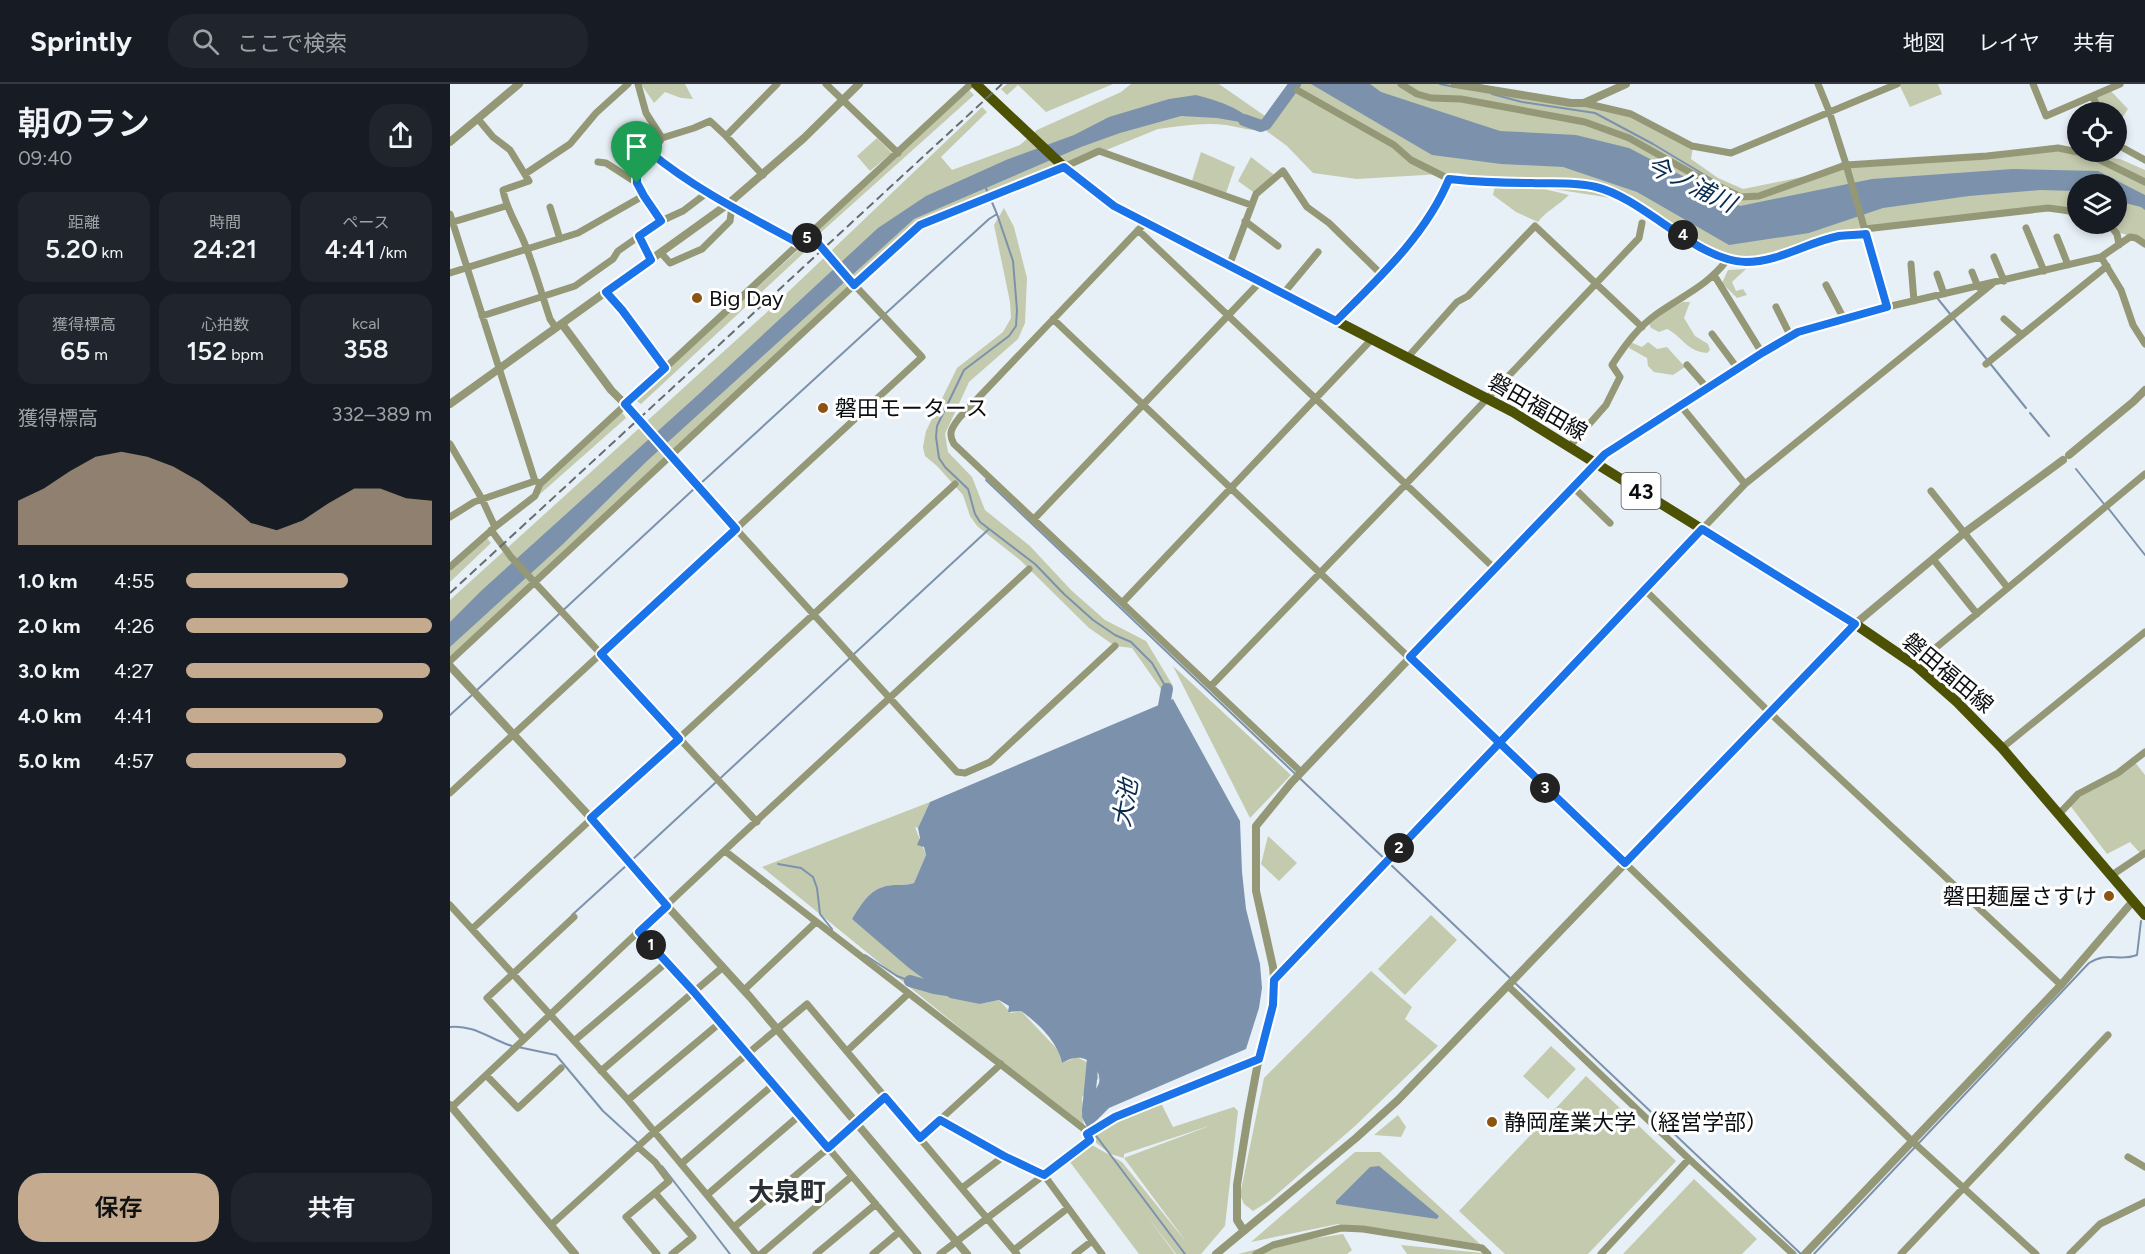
<!DOCTYPE html>
<html lang="ja">
<head>
<meta charset="utf-8">
<style>
  body { margin:0; font-family:Figtree,"Noto Sans JP",sans-serif; background:#20242c; color:#f1f3f6; height:100vh; display:flex; flex-direction:column; font-size:22px; white-space:nowrap }
  * { box-sizing:border-box; margin:0 }
  p { font-size:20px; color:#9ea1a6 }
  .icon { flex:none; width:33px; height:33px; fill:none; stroke:currentColor; stroke-width:2; stroke-linecap:round; stroke-linejoin:round }
  .map { position:relative; flex:1; overflow:hidden }
  .sheet { display:flex; flex-direction:column; background:#171b24; width:450px }
  .sheet>* { flex:none }
  .controls { position:absolute; left:1617px; top:18px; display:grid; gap:12px }
  .controls a { display:grid; place-items:center; width:60px; height:60px; border-radius:50%; background:#171b24; box-shadow:0 3px 9px #0003; font-size:30px }
  .pin { position:absolute; display:grid; place-items:center; width:51px; height:51px; color:#fff; margin:-62px -26px; border-radius:50% 50% 50% 0; rotate:-45deg; box-shadow:0 0 6px #0007 }
  .pin .icon { rotate:45deg }
  .km { position:absolute; width:30px; height:30px; margin:-15px; border-radius:50%; background:#222; color:#fff; font-size:16px; line-height:30px; text-align:center }
  .round { display:grid; place-items:center; flex:none; width:63px; height:63px; border-radius:24px; background:#20242c }
  .headline { display:flex; align-items:center; justify-content:space-between; height:102px; padding:0 18px }
  h1 { font-size:33px; font-weight:600; line-height:45px }
  .figures { display:grid; grid-template-columns:repeat(3,1fr); gap:9px; height:102px; padding:6px 18px }
  .figures div { display:grid; align-content:center; border-radius:15px; background:#20242c; text-align:center }
  .figures b { font-size:26px; font-weight:600 }
  .figures small { font-size:16px; font-weight:400 }
  .figures p { font-size:16px }
  .chart { height:168px; padding:12px 18px }
  .chart p { display:flex; justify-content:space-between }
  .chart svg { width:100%; height:108px; margin-top:6px; fill:#c4ab8f; opacity:.7 }
  .button { display:flex; gap:12px; margin-top:auto; padding:12px 18px }
  .button a { flex:1; height:69px; border-radius:24px; background:#c4ab8f; color:#111; font-size:24px; font-weight:600; line-height:69px; text-align:center }
  .button a+a { background:#20242c; color:#f1f3f6 }
  ul { padding:0 18px; list-style:none; font-size:20px }
  li { display:grid; grid-template-columns:96px 72px 1fr; align-items:center; height:45px }
  li i { height:15px; border-radius:8px; background:#c4ab8f }
  header { display:flex; align-items:center; gap:36px; box-sizing:border-box; height:84px; padding:0 30px; background:#171b24; border-bottom:2px solid #363941 }
  header strong { font-size:28px }
  nav { display:flex; gap:33px; margin-inline-start:auto; font-size:21px }
  .search { width:420px; height:54px; background:#20242c; display:flex; align-items:center; gap:15px; box-sizing:border-box; padding:0 21px; border-radius:24px; color:#9ea1a6; font-size:22px }
  main { display:flex; flex:1; min-height:0 }
  .map>svg:first-child { display:block }
  .green { fill:#c4caae; fill-rule:evenodd }
  .water { fill:#7c92ac }
  .lines { fill:none; stroke-linecap:round; stroke-linejoin:round }
  .stream { stroke:#7c92ac; stroke-width:2 }
  .river { stroke:#7c92ac; stroke-width:12 }
  .minor { stroke:#949876; stroke-width:7 }
  .tertiary { stroke:#949876; stroke-width:8 }
  .primary { stroke:#4c5104; stroke-width:10 }
  .rail { stroke:#676c71; stroke-width:2; stroke-dasharray:9 4.5; stroke-linecap:butt }
  .route-casing { stroke:#fff; stroke-width:12 }
  .route { stroke:#1a73e8; stroke-width:8 }
  .poi-dot { fill:#8e5311; stroke:#fff; stroke-width:2 }
  .labels { text-anchor:middle; dominant-baseline:central; stroke-width:6; stroke-linejoin:round; paint-order:stroke }
  .shield { fill:#fff; stroke:#545658; stroke-width:1.5 }
  .shield-label { font-size:21px; font-weight:bold; fill:#0b0e10 }
  .poi-label { font-size:22px; fill:#0b0e10; stroke:#fff; text-anchor:start }
  .street-label { font-size:22px; fill:#0b0e10; stroke:#fff }
  .water-label { font-size:24px; font-style:italic; fill:#082c50; stroke:#fff }
  .quarter-label { font-size:26px; font-weight:bold; fill:#292f35; stroke:#fff }
</style>
</head>
<body>
<header>
<strong>Sprintly</strong>
<div class="search"><svg class="icon" aria-label="search" viewBox="0 0 24 24"><circle cx="10" cy="10" r="6"/><path d="M15 15l6 6"/></svg>ここで検索</div>
<nav><a>地図</a><a>レイヤ</a><a>共有</a></nav>
</header>
<main>
<section class="sheet">
<div class="headline"><div><h1>朝のラン</h1><p>09:40</p></div><a class="round"><svg class="icon" aria-label="share" viewBox="0 0 24 24"><path d="M12 15V3M7 8l5-5 5 5M5 13v7h14v-7"/></svg></a></div>
<div class="figures">
<div><p>距離</p><b>5.20<small> km</small></b></div>
<div><p>時間</p><b>24:21</b></div>
<div><p>ペース</p><b>4:41<small> /km</small></b></div>
</div>
<div class="figures">
<div><p>獲得標高</p><b>65<small> m</small></b></div>
<div><p>心拍数</p><b>152<small> bpm</small></b></div>
<div><p>kcal</p><b>358</b></div>
</div>
<div class="chart"><p><span>獲得標高</span>332–389 m</p>
<svg viewBox="0 0 160 44" preserveAspectRatio="none"><path d="M0 44V26L10 21L20 14L30 8L40 6L50 8L60 12L70 18L80 26L90 35L100 38L110 34L120 27L130 21L140 21L150 25L160 26V44z"/></svg>
</div>
<ul>
<li><b>1.0 km</b>4:55<i style="width:66%"></i></li>
<li><b>2.0 km</b>4:26<i style="width:100%"></i></li>
<li><b>3.0 km</b>4:27<i style="width:99%"></i></li>
<li><b>4.0 km</b>4:41<i style="width:80%"></i></li>
<li><b>5.0 km</b>4:57<i style="width:65%"></i></li>
</ul>
<div class="button"><a>保存</a><a>共有</a></div>
</section>
<div class="map">
<svg width="1695" height="1170" viewBox="0 0 1695 1170">
  <rect width="100%" height="100%" fill="#e8f0f7"/>
  <path class="green" d="M191,0H235L243,15L231,14L215,8L204,19Z
    M557,0H663L596,28L568,1L557,11L551,5Z
    M681,0H769L815,32L838,0H1029L1169,27L1243,63L1241,75L1268,94L1293,105L1357,92L1395,77L1396,81L1603,67L1670,75L1695,86V164L1686,154L1644,140H1666V100H1628L1627,134L1598,124L1438,143L1385,153L1336,172L1277,176L1174,116L1078,101L1119,111C1109,121 1096,127 1088,138L1066,128L1043,111L1045,102L1061,99L1008,89L907,95L863,89L837,62L814,45C802,48 789,43 776,41C753,38 730,42 708,45L467,143L0,578V516L316,229L532,23L537,28L491,73L502,86L570,61L587,46L671,8Z
    M1449,0H1488L1492,10L1460,23Z
    M1659,5L1678,25L1667,42L1666,28H1653L1646,12Z
    M519,6L524,11L368,151L366,145Z
    M427,54L442,69L420,87L407,72Z
    M751,68L785,83L775,112L741,100Z
    M801,73L827,93L806,110L788,97Z
    M554,124L564,143L577,194L575,239L568,255L519,298L495,350L498,368L522,393L535,426L580,462L621,506L655,536L696,557L723,602L711,605L682,564L665,562L639,544L570,476L527,442L520,432L513,411L487,382L475,372L473,363L476,347L507,284L553,248L561,234L560,218L544,141Z
    M355,160L359,164L191,320L184,315Z
    M1296,185L1282,198L1286,207L1293,205L1297,211L1287,214L1272,199L1278,186Z
    M1233,218H1240L1234,234L1245,252L1258,260L1260,266L1257,269C1236,267 1233,253 1217,245L1209,248L1201,244L1198,237Z
    M1180,258L1192,263L1198,258L1207,265L1217,263L1235,283L1223,291L1204,288L1198,282L1197,274L1179,264Z
    M171,327L176,334L89,411L90,400Z
    M37,454L41,459L0,498V487Z
    M723,582L841,691L800,734Z
    M1684,677L1695,691V766L1690,769L1680,758L1657,770L1619,720Z
    M480,718L468,744L465,743L476,771L464,799C455,802 446,800 436,802C419,806 411,822 402,835L530,920L549,916L561,929L571,927L608,966L612,979L627,973L642,981L649,994L632,1013L634,1045L312,783Z
    M818,752L847,779L829,797L811,780Z
    M981,831L1007,856L955,911L928,885Z
    M921,887L962,923L955,935L988,962L905,1042L819,1117L803,1127L794,1120L790,1111L814,994Z
    M1101,962L1126,985L1098,1015L1073,992Z
    M1136,992L1226,1077L1138,1170H1055L1009,1127Z
    M711,1019L723,1043L784,1023L788,1027L775,1142L751,1170H726L697,1132L725,1170H689L620,1078L642,1061L672,1078L737,1159L674,1074L660,1070L639,1053L651,1045ZM762,1041L674,1074V1070Z
    M948,1031L956,1043L951,1053L924,1051Z
    M905,1068H930L1030,1160L888,1140L801,1158Z
    M1244,1095L1307,1155L1292,1170H1173Z
    M893,1150L902,1166L897,1170H788L828,1160Z
    M951,1161L1032,1169L1033,1170H957Z"/>
  <path class="water" d="M861,0H920L931,8L1050,47L1126,51L1179,64L1290,122L1422,95L1563,85L1648,87L1695,111V126L1691,123L1667,117L1666,100H1628L1627,107L1590,106L1519,112L1433,124L1359,149L1279,161L1187,108L1113,83L1051,80L982,71Z
    M746,11C771,18 789,23 807,41L767,34L731,32L670,49L631,63L464,135L197,377L112,461L0,563V538L31,507L251,308L428,144L476,112L556,76L624,51L659,33L719,15Z
    M723,615L790,737L792,788L796,825L810,880L812,904L809,924L796,965L659,1024L638,1045L632,1033L633,1018C638,1013 647,1006 649,999C652,986 638,972 626,974C621,974 616,977 612,979C608,958 588,939 571,927L558,928L559,922L549,916L530,920L500,914L459,884L402,835C411,821 419,806 436,802C446,800 455,802 464,799L476,771L474,763L467,761L470,754L468,744L480,718Z
    M929,1082L989,1132L987,1135L886,1120V1117L920,1083Z"/>
  <g class="lines">
    <path class="stream" d="M990,0L1005,3
      M1042,10L1072,18L1145,29L1203,60L1263,96L1265,99
      M535,102L547,130L563,177L567,226L566,242L559,252L514,286L487,342L486,353L489,374L495,383L518,405L525,430L530,438L585,480L614,510L643,536L665,551L681,558L702,579L717,605
      M1267,104L1273,115
      M1488,215L1576,324
      M435,230L539,135L547,130
      M1580,329L1599,352
      M1626,385L1654,420
      M536,396L1060,894
      M250,400L431,234
      M1658,424L1695,471
      M404,570L538,446
      M27,606L245,404
      M0,631L23,610
      M182,776L400,574
      M328,780L351,784L363,793L367,804L370,830L382,845
      M122,831L178,780
      M415,871L447,892L460,897
      M1064,898L1351,1170
      M0,943C23,940 42,956 62,962
      M68,963L106,971L153,1027L188,1059
      M644,1049L735,1170
      M212,1082L280,1170
      M1364,1170L1639,879C1657,867 1669,878 1687,871L1691,837"/>
    <path class="river" d="M794,36L811,42L816,40L845,0
      M712,633L717,605
      M460,897L484,904L504,907
      M638,1027L644,964"/>
    <path class="minor" d="M188,0L196,29L212,54
      M376,0L448,69
      M951,0L967,10L981,14L1011,15L1135,38L1179,54L1243,90L1291,113L1309,112L1396,81L1537,72L1608,64L1638,70L1695,98
      M1368,0L1379,27L1395,77L1437,223
      M1583,0L1596,32L1670,0
      M847,6L944,61L961,76L999,95L1026,98L1123,100L1146,103L1166,111L1259,167L1277,176L1297,178L1319,175L1388,153L1416,150
      M1643,13L1650,28
      M1134,19L1181,30L1242,62L1281,69L1447,0
      M28,35L43,53L60,66L79,97L53,106C56,126 69,143 76,163C85,186 92,211 100,235L106,244
      M1666,60L1695,76
      M201,69C246,106 299,132 350,160
      M148,78L156,79L187,99
      M75,90L120,60L146,29L178,0
      M313,91L276,52L327,0
      M193,112L211,137
      M100,123L110,155
      M0,130L85,397
      M795,137L828,162
      M0,139L56,122
      M695,139L510,333C503,342 497,349 504,360L851,688
      M1659,140L1667,150L1669,161
      M1576,144L1594,187
      M1415,145L1598,124L1628,128
      M688,146L1044,484
      M189,152L201,176
      M1607,153L1618,181
      M211,169L220,179L252,165L280,137L282,122
      M1544,173L1554,197
      M1651,173L1680,153L1686,154L1695,160
      M1461,180L1464,217
      M779,182L806,110L833,87L857,123L879,139L931,190
      M1522,188L1528,203
      M0,189L128,149L193,112L187,99V92L212,54L244,44L260,37L276,52
      M1487,190L1494,210
      M1264,191L1312,269
      M1376,201L1394,235
      M156,208L172,226L215,284
      M833,210L868,168
      M1326,223L1341,253
      M32,232L125,202L163,175L168,167L211,137L233,127L258,108
      M603,235L1175,779L1462,1057L1586,1170
      M1554,235L1572,251
      M886,237C928,194 976,151 999,95
      M1262,250L1288,285
      M957,274L1007,218L1018,212L1085,142L1192,243
      M1536,280L1657,182
      M1237,281L1258,305
      M175,320L286,445L507,688L515,689L540,678L665,562
      M1231,322L1295,400
      M0,360L32,415L45,443
      M1119,363L1156,321L1170,293L1162,281C1175,261 1188,243 1208,229C1234,211 1257,202 1277,176
      M1145,379L1155,370L1312,269L1351,247L1437,223L1651,173L1671,206L1683,241L1695,260
      M1122,402L1160,439
      M1481,407L1558,504
      M0,433L24,418L85,397L88,398
      M584,435L810,198
      M41,446L61,473L307,738
      M1483,475L1527,530
      M0,483L45,443L85,412L90,400L521,0
      M1195,506L1320,629L1611,901
      M673,518L921,256
      M0,577L460,149L482,135L614,83L649,67L801,121
      M1465,581L1695,390
      M761,602L980,375L1189,154L1192,139
      M1552,664L1695,548
      M0,709L472,273L382,177L361,150
      M1609,730L1628,710L1668,689L1695,668
      M275,767L634,1045L640,1056L490,1170
      M1662,791L1695,769
      M0,821L178,1016L306,1170
      M22,845L505,400
      M189,848L298,969L468,1170
      M824,896L1295,400L1542,200
      M1058,902L1239,1075L1343,1170
      M294,906L366,838
      M74,955L37,914L124,833
      M124,957L217,878
      M397,967L458,910
      M151,987L273,883
      M36,991L68,1024L111,984
      M178,1016L271,938
      M2,1023L288,754L579,485
      M490,1036L554,1072L594,1091L652,1170
      M637,1050L665,1033L809,975
      M470,1054L551,980
      M188,1063L205,1078L219,1097L176,1133L207,1170
      M1678,1073L1695,1083
      M231,1080L324,1000
      M512,1104L554,1072
      M205,1109L243,1153L222,1170
      M257,1111L350,1031
      M101,1141L204,1048L357,920L567,1170
      M284,1143L407,1040L436,1013
      M564,1166L618,1124
      M311,1170L402,1092
      M366,1170L426,1120
      M423,1170L449,1148
      M625,1170L642,1157
      M806,1170L823,1161L891,1144L913,1145L1032,1164L1038,1170
      M1151,1170L1239,1075
      M1451,1170L1658,951
      M1620,1170L1650,1140L1695,1118"/>
    <path class="tertiary" d="M1005,0L1121,19H1134L1176,0
      M0,58L69,0
      M112,240L161,306L175,320
      M0,320L278,120L354,54L409,0
      M1619,371L1683,318L1695,306
      M0,582L141,734L217,822L300,913L517,1170
      M0,1021L125,1170
      M794,1147L787,1136V1101L798,1032L811,962L823,921L825,904L823,883L806,807V742L841,699L1145,379
      M766,1170L906,1054L948,1016L1405,540L1514,449L1613,376
      M1355,1170L1611,901L1683,817"/>
    <path class="primary" d="M526,0L614,83L664,122L1063,328L1405,540L1465,581L1507,618L1552,664L1695,831"/>
    <path class="rail" d="M0,509L552,0"/>
  </g>
  <g class="lines">
    <defs>
      <path id="route" d="M187,99L194,112L211,137L189,152L201,176L156,208L172,226L215,284L175,320L286,445L151,570L229,655L141,734L217,822L189,848L244,908L378,1064L435,1013L470,1054L490,1036L554,1072L594,1091L640,1056L637,1050L665,1033L809,975L823,921L824,896C967,745 1110,596 1252,445L1405,540L1175,779L960,573L1155,370L1312,269L1348,248L1437,223L1416,150C1407,151 1398,151 1389,152C1358,158 1329,178 1296,178C1246,177 1195,115 1146,103C1125,98 1103,100 1082,99C1054,99 1027,98 999,95C976,151 928,195 886,237L664,122L614,83L470,141L404,201L360,150L350,160C299,132 246,106 201,69L187,92V99"/>
    </defs>
    <use href="#route" class="route-casing"/>
    <use href="#route" class="route"/>
  </g>
  <g class="poi-dot">
    <circle cx="247" cy="214" r="6"/>
    <circle cx="373" cy="324" r="6"/>
    <circle cx="1659" cy="812" r="6"/>
    <circle cx="1042" cy="1038" r="6"/>
  </g>
  <g class="labels">
    <rect class="shield" x="1171.5" y="389" width="39" height="36" rx="4.5"/>
    <g class="shield-label">
      <text x="1191" y="407">43</text>
    </g>
    <g class="poi-label">
      <text x="259" y="214">Big Day</text>
      <text x="385" y="324">磐田モータース</text>
      <text x="1647" y="812" text-anchor="end">磐田麺屋さすけ</text>
      <text x="1054" y="1038">静岡産業大学（経営学部）</text>
    </g>
    <g class="street-label">
      <text transform="translate(1088 323) rotate(30)">磐田福田線</text>
      <text transform="translate(1498 589) rotate(40)">磐田福田線</text>
    </g>
    <g class="water-label">
      <text transform="translate(1241 100) rotate(26)">今ノ浦川</text>
      <text transform="translate(675 719) rotate(-80)">大池</text>
    </g>
    <g class="quarter-label">
      <text x="337" y="1108">大泉町</text>
    </g>
  </g>
</svg>
<div class="controls">
<a><svg class="icon" aria-label="locate" viewBox="0 0 24 24"><circle cx="12" cy="12" r="6"/><path d="M12 2v4M12 18v4M2 12h4M18 12h4"/></svg></a>
<a><svg class="icon" aria-label="layers" viewBox="0 0 24 24"><path d="M12 4l9 5-9 5-9-5zM3 14l9 5 9-5"/></svg></a>
</div>
<div class="pin" style="left:187px;top:99px;background:#1e9e55"><svg class="icon" aria-label="arrive" viewBox="0 0 24 24"><path d="M6 21V4h12l-3 4 3 4H6"/></svg></div>
<b class="km" style="left:201px;top:861px">1</b>
<b class="km" style="left:949px;top:764px">2</b>
<b class="km" style="left:1095px;top:704px">3</b>
<b class="km" style="left:1233px;top:151px">4</b>
<b class="km" style="left:357px;top:154px">5</b>
</div>
</main>
</body>
</html>
